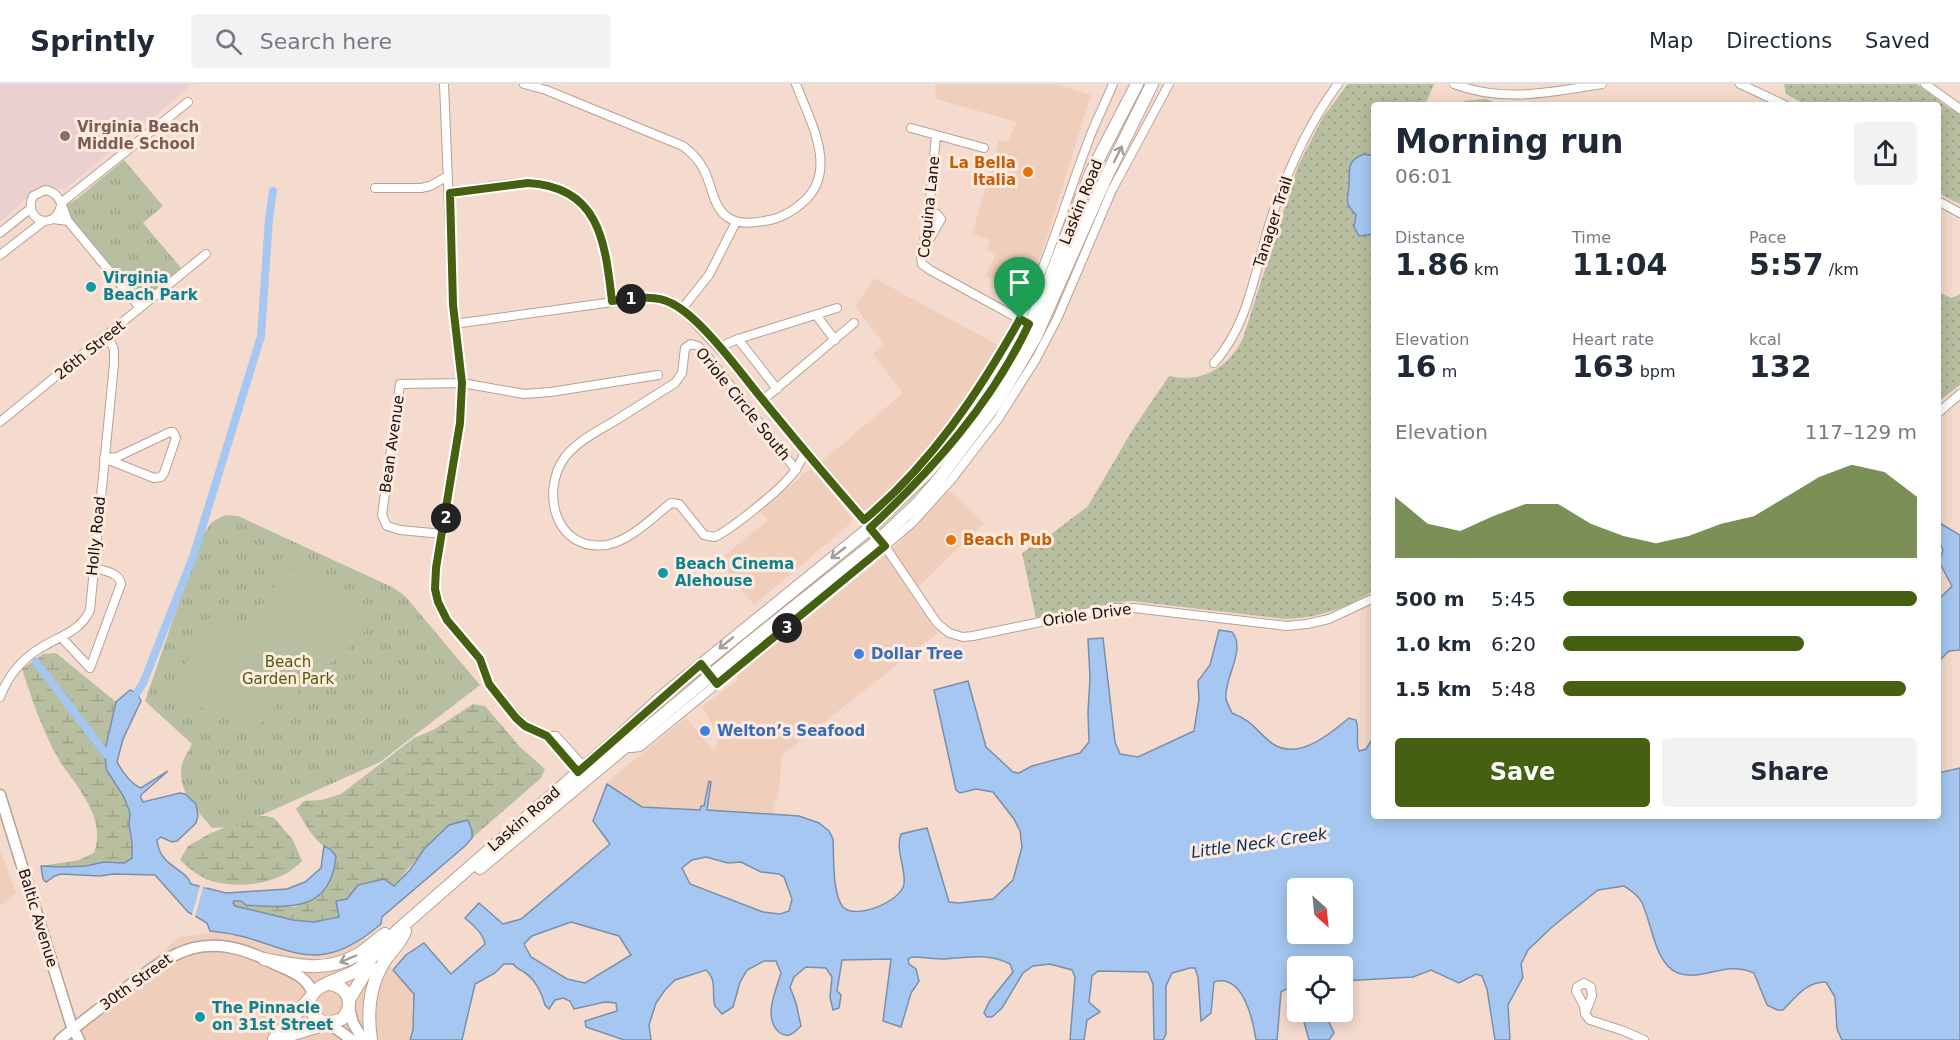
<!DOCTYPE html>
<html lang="en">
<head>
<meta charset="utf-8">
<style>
  body { margin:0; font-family:"DejaVu Sans",sans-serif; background:#f2f2f3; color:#1f2937; height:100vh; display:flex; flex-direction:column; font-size:22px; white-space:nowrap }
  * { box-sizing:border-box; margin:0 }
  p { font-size:20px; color:#747a83 }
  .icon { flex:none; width:33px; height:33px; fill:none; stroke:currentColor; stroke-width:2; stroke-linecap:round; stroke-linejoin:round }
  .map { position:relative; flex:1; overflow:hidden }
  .details { position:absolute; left:1371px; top:18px; width:570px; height:717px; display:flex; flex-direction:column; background:#fff; border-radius:6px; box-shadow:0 3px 15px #0003 }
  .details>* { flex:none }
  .needle { width:39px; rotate:153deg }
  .buttons { position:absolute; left:1287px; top:794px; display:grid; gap:12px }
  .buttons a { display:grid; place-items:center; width:66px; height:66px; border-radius:6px; background:#fff; box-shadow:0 3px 15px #0003; font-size:30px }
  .pin { position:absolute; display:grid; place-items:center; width:51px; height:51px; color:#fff; margin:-62px -26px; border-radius:50% 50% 50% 0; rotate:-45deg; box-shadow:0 0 6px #0007 }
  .pin .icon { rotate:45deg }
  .km { position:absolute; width:30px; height:30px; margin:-15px; border-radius:50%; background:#222; color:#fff; font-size:16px; line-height:30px; text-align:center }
  .round { display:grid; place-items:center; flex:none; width:63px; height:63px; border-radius:6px; background:#f2f2f3 }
  .summary { display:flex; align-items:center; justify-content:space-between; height:102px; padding:0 24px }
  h1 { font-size:33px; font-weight:600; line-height:45px }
  .stats { display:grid; grid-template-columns:repeat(3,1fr); gap:9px; height:102px; padding:6px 24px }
  .stats div { display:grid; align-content:center }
  .stats b { font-size:30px; font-weight:600 }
  .stats small { font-size:16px; font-weight:400 }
  .stats p { font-size:16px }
  .chart { height:168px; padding:12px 24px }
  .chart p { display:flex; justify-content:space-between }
  .chart svg { width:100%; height:108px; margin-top:6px; fill:#456011; opacity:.7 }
  .action { display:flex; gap:12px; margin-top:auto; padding:12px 24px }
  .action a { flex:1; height:69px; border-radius:6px; background:#456011; color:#fff; font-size:24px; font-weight:600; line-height:69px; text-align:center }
  .action a+a { background:#f2f2f3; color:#1f2937 }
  ul { padding:0 24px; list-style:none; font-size:20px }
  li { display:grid; grid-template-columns:96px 72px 1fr; align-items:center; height:45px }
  li i { height:15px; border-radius:8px; background:#456011 }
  header { display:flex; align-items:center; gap:36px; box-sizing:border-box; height:84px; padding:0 30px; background:#fff; border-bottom:2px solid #e0e1e3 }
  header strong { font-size:28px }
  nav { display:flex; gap:33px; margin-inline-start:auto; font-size:21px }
  .search { width:420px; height:54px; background:#f2f2f3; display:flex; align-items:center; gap:15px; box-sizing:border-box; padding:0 21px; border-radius:6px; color:#747a83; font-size:22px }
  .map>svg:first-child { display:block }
  .built { fill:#efcfbc }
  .education { fill:#ebd0d0 }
  .grass { fill:url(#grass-dots) }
  .wetland { fill:url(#wetland-marsh) }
  .park { fill:url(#park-tufts) }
  .pitch { fill:#b8bfa0 }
  .water { fill:#a5c7f1; stroke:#7a8fab; stroke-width:1.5; fill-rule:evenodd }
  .pier { fill:#f4dbcd }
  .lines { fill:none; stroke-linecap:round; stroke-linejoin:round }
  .canal { stroke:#a5c7f1; stroke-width:8 }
  .street-casing { stroke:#b8a193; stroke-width:10 }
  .secondary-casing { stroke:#b8a193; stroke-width:13 }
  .primary-casing { stroke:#b8a193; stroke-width:14 }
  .street { stroke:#fff; stroke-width:8 }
  .secondary { stroke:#fff; stroke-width:10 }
  .primary { stroke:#fff; stroke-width:12 }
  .oneway { stroke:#a19e9c }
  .route-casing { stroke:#fff; stroke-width:12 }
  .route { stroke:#456011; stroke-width:8 }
  .education-dot { fill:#8d6e63; stroke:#feeade; stroke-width:2 }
  .food-dot { fill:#e8710a; stroke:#feeade; stroke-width:2 }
  .culture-dot { fill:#0f9aa8; stroke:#feeade; stroke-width:2 }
  .shop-dot { fill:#3f7fe0; stroke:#feeade; stroke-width:2 }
  .labels { text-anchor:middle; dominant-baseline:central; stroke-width:6; stroke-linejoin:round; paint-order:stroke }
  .education-label { font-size:15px; font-weight:bold; fill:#785e54; stroke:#feeade; text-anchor:start }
  .food-label { font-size:15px; font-weight:bold; fill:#c56008; stroke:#feeade; text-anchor:end }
  .street-label { font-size:15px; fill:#150d08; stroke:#feeade }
  .culture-label { font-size:15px; font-weight:bold; fill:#0d838f; stroke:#feeade; text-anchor:start }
  .shop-label { font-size:15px; font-weight:bold; fill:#366cbe; stroke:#feeade; text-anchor:start }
  .park-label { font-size:15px; fill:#515c0a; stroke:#feeade }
  .water-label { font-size:16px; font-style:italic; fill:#033264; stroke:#feeade }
</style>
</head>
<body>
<header>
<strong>Sprintly</strong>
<div class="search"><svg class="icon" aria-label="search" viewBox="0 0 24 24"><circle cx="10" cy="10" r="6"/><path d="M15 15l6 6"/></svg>Search here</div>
<nav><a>Map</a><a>Directions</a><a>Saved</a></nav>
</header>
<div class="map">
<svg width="1960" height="956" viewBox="0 0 1960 956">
  <defs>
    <pattern id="grass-dots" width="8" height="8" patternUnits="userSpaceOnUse" patternTransform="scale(1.5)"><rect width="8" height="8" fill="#b8bfa0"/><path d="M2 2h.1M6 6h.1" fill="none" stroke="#9da388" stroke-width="1.8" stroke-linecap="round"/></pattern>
    <pattern id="wetland-marsh" width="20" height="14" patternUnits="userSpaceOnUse" patternTransform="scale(1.5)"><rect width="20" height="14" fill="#b8bfa0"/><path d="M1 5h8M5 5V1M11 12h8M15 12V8" fill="none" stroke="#9da388"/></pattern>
    <pattern id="park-tufts" width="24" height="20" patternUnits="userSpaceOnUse" patternTransform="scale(1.5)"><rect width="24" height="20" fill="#b8bfa0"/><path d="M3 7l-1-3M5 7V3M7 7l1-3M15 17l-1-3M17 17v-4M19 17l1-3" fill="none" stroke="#9da388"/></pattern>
  </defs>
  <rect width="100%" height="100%" fill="#f4dbcd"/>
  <path class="built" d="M935,0H1055L1091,11L1045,159L1027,205L986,192L996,170L987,166L990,156L972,150L999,56L1008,58L1017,38L936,15Z
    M874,194L998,261L954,331L929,362L890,406L869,426L865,427L861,425L821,378L903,309L873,270L884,260L855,223Z
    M811,384L852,434L851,439L754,521L718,477L768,436L760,427Z
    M949,406L984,439L911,510L938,549L782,671L778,717H774L773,732L706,726L711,697L709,698L703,722L700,726L643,722L607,698L686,634L714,668L719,652L702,622L738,596L736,592L894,464Z
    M0,765L16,809L0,822Z
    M213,848L235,851L293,871L311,873L333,870L363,851L414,910L413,946L410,956H50L180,853Z"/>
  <path class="education" d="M0,0H193L65,105L49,103L35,107L0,138Z"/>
  <path class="grass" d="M1348,0H1434L1425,21H1374V506C1348,524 1315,535 1284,535L1132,517L1110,519L1036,534L1022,469L1054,448L1088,422L1133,345L1169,292C1202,300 1229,283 1243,254L1298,82L1323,33Z
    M1784,0H1917L1947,23L1960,30V120L1938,109V21H1806L1786,10Z
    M1486,15L1500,21H1462L1464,17Z
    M1938,208L1952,214L1960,210V301L1938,318Z"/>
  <path class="wetland" d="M56,569L116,618L105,666L106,685L124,713L131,729L129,740L132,759V774L124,779L104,778L86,782L62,783L41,782L79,776L94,769C98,759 98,747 95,737C89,714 71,695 59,676C43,648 32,616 22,585L43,570Z
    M473,620L485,622L520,663L545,685L541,694L472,754V747C462,749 450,750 439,754C428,758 404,791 394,802L358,801L347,815L340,833L314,838L293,836L235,822L232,819L234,817H241L246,821L296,823L326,803L335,781L330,765C314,759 305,739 296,725L304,717L321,716L341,710L414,654L435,645Z
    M264,732L274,734L293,756L302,777C282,799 244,805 215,798C201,795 190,785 180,776L188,762L209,750L249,733Z"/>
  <path class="park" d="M124,76L163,122L143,139L181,184L143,216L137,212L66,129V121L78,114Z
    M225,431L238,432L394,504L405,512L480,601L380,678L235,743L212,744C198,727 176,707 182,681C183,674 189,667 192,660L145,617L202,452L212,438Z"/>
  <path class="pitch" d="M305,480L364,543L363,551L288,616L281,609L276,623L256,646L175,613L172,606L209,534L234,536L256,545C258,517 279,491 305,480Z"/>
  <path class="water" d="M1364,70L1374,72V150L1359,152L1354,143L1356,131C1343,117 1348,117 1349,101C1350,85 1346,77 1364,70Z
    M1938,438L1960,451V566L1949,567L1938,578V516L1952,502L1939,478L1943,466L1938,455Z
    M1219,546L1232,548C1247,566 1223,595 1226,615C1227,620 1230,624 1232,629C1255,638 1256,648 1273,660C1299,677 1331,649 1349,634L1356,636C1360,647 1355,657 1359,667L1366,665L1374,652V732H1938V689L1960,684V956H1842L1837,945L1835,913L1826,898C1807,897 1796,913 1783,926H1777L1767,921L1754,889C1724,876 1704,898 1678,889C1654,880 1652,837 1641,817C1638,811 1630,806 1624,802L1598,806L1552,843L1528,866L1521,880L1523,893L1508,921L1510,956H1495L1487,905L1482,892L1476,890L1459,899L1431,886L1413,893L1343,897L1342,882H1298L1297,920L1288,904L1281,908L1277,956H1256C1253,936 1243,889 1214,898L1211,929L1201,937L1198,893L1195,884H1190L1172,889L1166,902V950L1163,956H1154L1153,900L1148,888L1098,887L1092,892L1089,918L1100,928L1087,936L1084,956H1070L1075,893L1072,886L1050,880L1033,882L1023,889L1002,924L992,933H987L984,929L989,918L1013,888L1010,880C990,869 967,873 945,875C934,875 922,873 912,873L908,875L909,880L916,885L919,897L911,909L901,943L883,937L891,875L842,876L837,907L841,911L839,924L833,926L830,913L832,893L826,884L806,883L794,893L790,903L796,919L801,942C795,948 789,955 780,949C762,935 776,906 781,889L776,877H764L747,886L740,898L733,923L722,930C721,929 716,923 715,922C711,909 718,897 706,886L675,896L665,906L656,919L649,941L651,956H624L586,943L585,937L617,927L616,919L605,918L574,925L570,917L563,914L555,916L549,925L545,921C542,909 535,895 524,888C519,885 517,885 513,880H504L495,889L475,900L462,956H410L413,946L414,910L393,886L406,871L424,859L451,890L485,860C483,849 473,841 465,834L479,819L503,840L521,835L610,760L593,737L607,700L642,723L700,726L701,722H704L709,697L711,698L707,726L799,732L819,739L829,747L833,755C834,772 832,810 843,823C855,836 901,818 904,800C906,783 895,767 901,750L927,744L949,818L959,819L993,815L1013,796L1022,763L1020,747L1014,735L993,708L976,705L960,709L956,706L934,606L968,597L986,663L1013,688L1019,689L1032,682L1080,669L1089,658L1088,628L1090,594L1088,555L1103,554L1115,658L1120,670L1138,673L1194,647L1199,615L1198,597L1210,581ZM706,773L728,779L741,778L761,788L779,790L784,793L792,815L789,827L780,830L763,828L690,800L682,784L692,776ZM1298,804H1342V849H1298ZM571,838L619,852L631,871L585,899L567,895L531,873L524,860L532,852Z
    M130,606L137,609L141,617L123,655L117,678C122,687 131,700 141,704L168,687L141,711V714L143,718L180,709L185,710L196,720L198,732L196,739L177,757L172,758L161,753L157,756C160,784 185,783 191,800L226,809L287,805L305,798L321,784L324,762L330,765L336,772C331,828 290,824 246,821L241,817H234L233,819L235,822L293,836L314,838L339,833L336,817L347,815L358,801L384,795L394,802L410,786L424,765L449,741L468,736L472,747V754L465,762L382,833L381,840C308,902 285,853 210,847L207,839L188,828L155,791L113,790L100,792L61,790L55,792L46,798L43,795L41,782L62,783L86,782L104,778L124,779L132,774V759L129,740L130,729L124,713L106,685L105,666L116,618Z
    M1301,927H1319L1321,933L1329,938L1334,949L1329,956H1309Z"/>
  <path class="pier" d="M196,798L208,801L206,804L203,803L194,837L191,834L200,802Z"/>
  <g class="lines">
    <path class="canal" d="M36,578L106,670
      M137,609L144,597L194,470L261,252L269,134L273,107"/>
    <defs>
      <path id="street" d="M444,0L453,221L462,299L460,339L436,484L435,505L438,518L447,536L480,575L489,600L525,642L547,652
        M524,0L546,6L683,62C691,68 699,76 704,86C712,101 713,125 729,134C741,142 760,138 774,135C784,132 794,126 802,119C840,88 810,37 796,0
        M1454,0C1503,19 1552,8 1602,0
        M1740,0L1785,21
        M1925,0L1960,25
        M911,44L984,64
        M936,51L929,129L921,174L922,180L930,186L1023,237
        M375,104H421L430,102L448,92
        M450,109C476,105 502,99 528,99C545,98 559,103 572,112C607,138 608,177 612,217
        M1938,117L1960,129
        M61,119L188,18
        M53,135L68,137C62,124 61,108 45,106L33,112C22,136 55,149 61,121
        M68,137L140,224
        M0,149L31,124
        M925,163L941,135L937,130L929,129
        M0,171L44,137
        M682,225L709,191L736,138
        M816,231L835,256
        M454,240L649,213L669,217L682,225L729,275L880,455L937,539L949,549L963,553L973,552L1069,532L1113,524H1134L1287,542L1307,540L1329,535L1374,514
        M738,255L777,305
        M719,263L738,255L837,224
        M1214,279C1250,239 1255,184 1271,135C1287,88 1308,40 1338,0
        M763,316L854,239
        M1938,329L1960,310
        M0,338L206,170
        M170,348H173L176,354L164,389L161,393L154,394L104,374L117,373Z
        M796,386L704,268L698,262L691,260L685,264L682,289L675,299C654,312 634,325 613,338C596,348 578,357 565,373C540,407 555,468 606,461C630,457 652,434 671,419L679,420L704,451L714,453C728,448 777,408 788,395C796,387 801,378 805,367
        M864,436C935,376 996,294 1033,208C1055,156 1071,102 1091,50C1098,33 1106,17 1113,0
        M443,450L400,446L387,442L382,431L400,300L462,299L524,310L551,308L658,291
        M61,553L90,584L121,500C119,488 104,487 93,484
        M0,613C8,592 23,574 42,563C60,552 81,547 90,526L114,280V266L108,251
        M625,662L631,664L640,663L885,462L912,439L951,396L998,335L1036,275L1057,235L1112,106L1169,0
        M578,688L547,652H556L584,683
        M1584,899L1591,903L1592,912L1585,930L1584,922L1576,907L1577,903Z
        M1585,930L1590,936L1624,947L1644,956"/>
      <path id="secondary" d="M0,711L71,940L79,956
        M349,924L353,939L363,956
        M330,940L352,956
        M60,956C81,938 103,922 125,905C177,864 206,846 271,878C288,887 306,890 313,910"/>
      <path id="primary" d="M480,784L747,561L880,455L919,418L939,395L998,317L1035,254L1108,89L1152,0
        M264,875C299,882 326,889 359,870C368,864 376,856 385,850
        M349,916L370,881
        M327,939C319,937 313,933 310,924C304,901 342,896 357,886C372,875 385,860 398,846L621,651L663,612L870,444L928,388L955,356L985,317L1022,257L1043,212L1091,89L1137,0
        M274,955L311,913
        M274,956L342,935C355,921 349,903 330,900
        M371,956C367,929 369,902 384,878C391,867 401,859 405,847"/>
    </defs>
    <use href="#street" class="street-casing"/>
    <use href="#secondary" class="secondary-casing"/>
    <use href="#primary" class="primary-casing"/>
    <use href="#street" class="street"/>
    <use href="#secondary" class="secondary"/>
    <use href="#primary" class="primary"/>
  </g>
  <defs><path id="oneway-shaft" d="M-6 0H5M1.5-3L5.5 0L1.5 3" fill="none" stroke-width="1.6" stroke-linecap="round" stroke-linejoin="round" transform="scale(1.5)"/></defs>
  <g class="oneway">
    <use href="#oneway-shaft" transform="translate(1118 70) rotate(-64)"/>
    <use href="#oneway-shaft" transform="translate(838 469) rotate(142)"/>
    <use href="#oneway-shaft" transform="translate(726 559) rotate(141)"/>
    <use href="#oneway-shaft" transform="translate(348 875) rotate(157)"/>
  </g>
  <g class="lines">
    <defs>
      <path id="route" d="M528,99C600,103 605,158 612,217C632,215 653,210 671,219C699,232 738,285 758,310C793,353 828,395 864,436C930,381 978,310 1020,235L1029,240C991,320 934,384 870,444L885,462L717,600L701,580L578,688L547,652L525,642L516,634L489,600L480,575L447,536L438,518L435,505L436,484L460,339L462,299L453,221L450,109Z"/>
    </defs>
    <use href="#route" class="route-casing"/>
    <use href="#route" class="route"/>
  </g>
  <circle class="education-dot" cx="65" cy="52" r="6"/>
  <g class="food-dot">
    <circle cx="1028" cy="88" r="6"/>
    <circle cx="951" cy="456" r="6"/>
  </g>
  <g class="culture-dot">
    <circle cx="91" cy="203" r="6"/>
    <circle cx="663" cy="489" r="6"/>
    <circle cx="200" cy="933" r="6"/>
  </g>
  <g class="shop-dot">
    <circle cx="859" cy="570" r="6"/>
    <circle cx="705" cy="647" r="6"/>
  </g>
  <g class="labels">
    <g class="education-label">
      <text x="77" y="43">Virginia Beach<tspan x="77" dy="17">Middle School</tspan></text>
    </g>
    <g class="food-label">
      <text x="1016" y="79">La Bella<tspan x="1016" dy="17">Italia</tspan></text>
      <text x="963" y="456" text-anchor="start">Beach Pub</text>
    </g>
    <g class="street-label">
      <text transform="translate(1081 118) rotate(-68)">Laskin Road</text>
      <text transform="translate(929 123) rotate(-84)">Coquina Lane</text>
      <text transform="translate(1273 138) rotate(-72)">Tanager Trail</text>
      <text transform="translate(90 266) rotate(-39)">26th Street</text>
      <text transform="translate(743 320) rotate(51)">Oriole Circle South</text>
      <text transform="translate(392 360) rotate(-82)">Bean Avenue</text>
      <text transform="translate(96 452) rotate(-84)">Holly Road</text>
      <text transform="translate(1087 531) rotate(-8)">Oriole Drive</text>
      <text transform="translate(524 735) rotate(-41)">Laskin Road</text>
      <text transform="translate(38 834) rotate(73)">Baltic Avenue</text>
      <text transform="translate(136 898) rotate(-36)">30th Street</text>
    </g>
    <g class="culture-label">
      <text x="103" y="194">Virginia<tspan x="103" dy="17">Beach Park</tspan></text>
      <text x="675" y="480">Beach Cinema<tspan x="675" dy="17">Alehouse</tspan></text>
      <text x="212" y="924">The Pinnacle<tspan x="212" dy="17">on 31st Street</tspan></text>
    </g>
    <g class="shop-label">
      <text x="871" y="570">Dollar Tree</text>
      <text x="717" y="647">Welton’s Seafood</text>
    </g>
    <g class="park-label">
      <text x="288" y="578">Beach<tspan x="288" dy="17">Garden Park</tspan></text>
    </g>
    <g class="water-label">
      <text transform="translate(1259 759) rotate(-8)">Little Neck Creek</text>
    </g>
  </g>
</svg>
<div class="buttons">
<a><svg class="needle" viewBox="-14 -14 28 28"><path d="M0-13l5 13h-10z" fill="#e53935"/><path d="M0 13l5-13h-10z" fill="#747a83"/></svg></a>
<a><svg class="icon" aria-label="locate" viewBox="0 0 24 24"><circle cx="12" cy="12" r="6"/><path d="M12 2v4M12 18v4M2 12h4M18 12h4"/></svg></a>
</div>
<div class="pin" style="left:1020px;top:235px;background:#1e9e55"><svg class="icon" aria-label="arrive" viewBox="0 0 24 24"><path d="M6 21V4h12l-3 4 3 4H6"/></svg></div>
<b class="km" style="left:631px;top:215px">1</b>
<b class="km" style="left:446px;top:434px">2</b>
<b class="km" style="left:787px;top:544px">3</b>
<section class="details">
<div class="summary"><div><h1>Morning run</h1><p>06:01</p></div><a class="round"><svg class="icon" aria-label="share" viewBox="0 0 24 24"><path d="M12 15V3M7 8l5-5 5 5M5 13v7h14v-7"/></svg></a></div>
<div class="stats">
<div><p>Distance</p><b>1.86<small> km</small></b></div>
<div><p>Time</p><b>11:04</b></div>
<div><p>Pace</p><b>5:57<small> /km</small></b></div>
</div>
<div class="stats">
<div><p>Elevation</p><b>16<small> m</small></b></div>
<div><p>Heart rate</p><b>163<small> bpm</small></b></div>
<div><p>kcal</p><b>132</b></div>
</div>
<div class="chart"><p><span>Elevation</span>117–129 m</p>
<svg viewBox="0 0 160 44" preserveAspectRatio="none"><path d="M0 44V19L10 30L20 33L30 27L40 22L50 22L60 30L70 35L80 38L90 35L100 30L110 27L120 19L130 11L140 6L150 9L160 19V44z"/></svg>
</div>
<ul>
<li><b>500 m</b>5:45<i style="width:100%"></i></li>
<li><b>1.0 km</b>6:20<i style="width:68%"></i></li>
<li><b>1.5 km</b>5:48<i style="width:97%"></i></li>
</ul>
<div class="action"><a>Save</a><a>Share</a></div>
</section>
</div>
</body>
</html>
